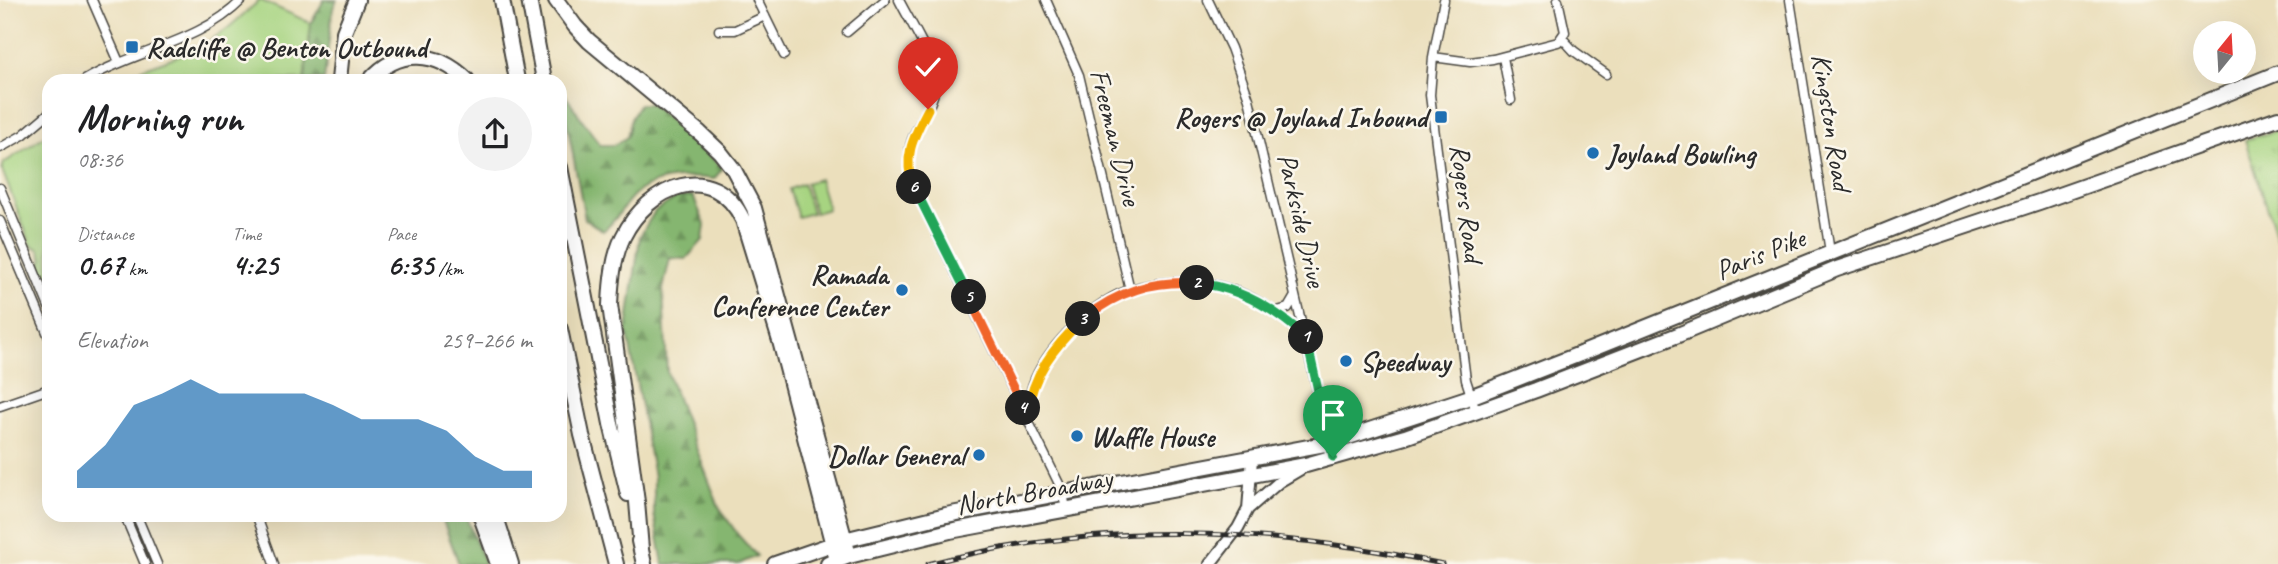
<!DOCTYPE html>
<html lang="en">
<head>
<meta charset="utf-8">
<style>
  body { margin:0; font-family:Caveat,sans-serif; background:#f2f2f2; color:#202124; height:100vh; display:flex; flex-direction:column; font-size:26px; white-space:nowrap }
  * { box-sizing:border-box; margin:0 }
  p { font-size:23px; color:#757577 }
  .icon { flex:none; width:38px; height:38px; fill:none; stroke:currentColor; stroke-width:2; stroke-linecap:round; stroke-linejoin:round }
  .map { position:relative; flex:1; overflow:hidden }
  .details { position:absolute; left:42px; top:74px; width:525px; height:448px; display:flex; flex-direction:column; background:#fff; border-radius:21px; box-shadow:0 7px 28px #0002 }
  .details>* { flex:none }
  .needle { width:46px; rotate:18deg }
  .fabs { position:absolute; left:2193px; top:21px; display:grid; gap:14px }
  .fabs a { display:grid; place-items:center; width:63px; height:63px; border-radius:50%; background:#fff; box-shadow:0 7px 28px #0002; font-size:35px }
  .pin { position:absolute; display:grid; place-items:center; width:60px; height:60px; color:#fff; margin:-72px -30px; border-radius:50% 50% 50% 0; rotate:-45deg; box-shadow:0 0 7px #0007 }
  .pin .icon { rotate:45deg }
  .km { position:absolute; width:35px; height:35px; margin:-18px; border-radius:50%; background:#222; color:#fff; font-size:19px; line-height:35px; text-align:center }
  .round { display:grid; place-items:center; flex:none; width:74px; height:74px; border-radius:37px; background:#f2f2f2 }
  .headline { display:flex; align-items:center; justify-content:space-between; height:119px; padding:0 35px }
  h1 { font-size:38px; font-weight:800; line-height:52px }
  .stats { display:grid; grid-template-columns:repeat(3,1fr); gap:10px; height:119px; padding:7px 35px }
  .stats div { display:grid; align-content:center }
  .stats b { font-size:30px; font-weight:800 }
  .stats small { font-size:19px; font-weight:400 }
  .stats p { font-size:19px }
  .chart { height:196px; padding:14px 35px }
  .chart p { display:flex; justify-content:space-between }
  .chart svg { width:100%; height:126px; margin-top:7px; fill:#1f6fb2; opacity:.7 }
  .map>svg:first-child { display:block }
  .grass { fill:url(#grass-tufts); stroke:#698056; stroke-width:2 }
  .forest { fill:url(#forest-firs); stroke:#58704d; stroke-width:2 }
  .pitch { fill:#a7d481; stroke:#698056; stroke-width:2 }
  .lines { fill:none; stroke-linecap:round; stroke-linejoin:round }
  .street-casing { stroke:#484641; stroke-width:11 }
  .secondary-casing { stroke:#484641; stroke-width:14 }
  .highway-casing { stroke:#484641; stroke-width:18 }
  .street { stroke:#fff; stroke-width:8 }
  .secondary { stroke:#fff; stroke-width:10 }
  .highway { stroke:#fff; stroke-width:14 }
  .rail-casing { stroke:#2b2b2b; stroke-width:5 }
  .rail { stroke:#fbf7ec; stroke-width:2.5; stroke-dasharray:8; stroke-linecap:butt }
  .split-1-casing { stroke:#fff; stroke-width:14 }
  .split-2-casing { stroke:#fff; stroke-width:14 }
  .split-3-casing { stroke:#fff; stroke-width:14 }
  .split-4-casing { stroke:#fff; stroke-width:14 }
  .split-5-casing { stroke:#fff; stroke-width:14 }
  .split-6-casing { stroke:#fff; stroke-width:14 }
  .split-7-casing { stroke:#fff; stroke-width:14 }
  .split-1 { stroke:#22a559; stroke-width:9 }
  .split-2 { stroke:#22a559; stroke-width:9 }
  .split-3 { stroke:#f0652b; stroke-width:9 }
  .split-4 { stroke:#f5b400; stroke-width:9 }
  .split-5 { stroke:#f0652b; stroke-width:9 }
  .split-6 { stroke:#22a559; stroke-width:9 }
  .split-7 { stroke:#f5b400; stroke-width:9 }
  .poi-dot { fill:#1f6fb2; stroke:#fbf7ec; stroke-width:2.5 }
  .labels { text-anchor:middle; dominant-baseline:central; stroke-width:5; stroke-linejoin:round; paint-order:stroke }
  .poi-label { font-size:28px; font-weight:bold; fill:#2b2b2b; stroke:#fbf7ec; text-anchor:start }
  .street-label { font-size:28px; fill:#2b2b2b; stroke:#fbf7ec }
</style>
</head>
<body>
<div class="map">
<svg width="2278" height="564" viewBox="0 0 2278 564">
  <defs>
    <pattern id="grass-tufts" width="24" height="20" patternUnits="userSpaceOnUse" patternTransform="scale(1.75)"><rect width="24" height="20" fill="#a7d481"/><path d="M3 7l-1-3M5 7V3M7 7l1-3M15 17l-1-3M17 17v-4M19 17l1-3" fill="none" stroke="#90b670"/></pattern>
    <pattern id="forest-firs" width="22" height="20" patternUnits="userSpaceOnUse" patternTransform="scale(1.75)"><rect width="22" height="20" fill="#85b66f"/><path d="M5 1l3.5 6h-7zM16 11l3.5 6h-7z" fill="#6d945b"/></pattern>
  </defs>
  <rect width="100%" height="100%" fill="#fbf7ec"/>
  <filter id="ink" filterUnits="userSpaceOnUse"><feTurbulence type="fractalNoise" baseFrequency=".0143" numOctaves="2"/><feDisplacementMap in="SourceGraphic" scale="14" xChannelSelector="R" yChannelSelector="G"/><feConvolveMatrix kernelMatrix="1 2 1 2 8 2 1 2 1" color-interpolation-filters="sRGB"/></filter>
  <filter id="wash" filterUnits="userSpaceOnUse"><feTurbulence type="fractalNoise" baseFrequency=".00686" numOctaves="4" result="noise"/><feDisplacementMap in="SourceGraphic" scale="28" xChannelSelector="R" yChannelSelector="G"/><feGaussianBlur stdDeviation="1.57" result="paint"/><feColorMatrix in="noise" values="0 0 0 0 0 0 0 0 0 0 0 0 0 0 0 0 0 1.4 0 .05"/><feComposite in="paint" operator="in"/></filter>
  <g filter="url(#wash)">
    <rect width="100%" height="100%" fill="#ebdfbc"/>
    <path class="grass" d="M2278,130V240L2245,140Z"/>
    <path class="forest" d="M324,0H337L333,8L324,80H305L311,23Z
      M565,95L600,145H614L627,137L631,119L639,104H651L723,168L714,179C688,176 656,176 635,194C623,205 617,221 603,231L585,219L565,112Z
      M693,196L705,225L703,240L686,259L670,258L663,289L667,372L719,507L738,535L757,556L739,564H663L654,514V477L627,330L640,236L655,211L678,197Z
      M441,515H465L485,564H459Z"/>
    <path class="pitch" d="M260,0L311,23L304,80H113L201,47L228,28Z
      M49,133V287L40,266L43,258L39,249L31,245L2,170L4,163Z
      M819,179L828,209L815,213L806,183Z
      M803,184L812,213L798,217L789,189Z"/>
  </g>
  <g filter="url(#ink)">
    <g class="lines">
      <defs>
        <path id="street" d="M92,0L119,62
          M757,0L784,55
          M899,0C910,22 932,55 935,79C937,102 919,120 912,140C907,154 909,169 912,183L1063,492L1066,510
          M1046,0L1079,75L1130,290
          M1208,0L1231,48L1249,99L1330,445
          M1444,0L1433,57L1430,95L1466,380L1476,411
          M1790,0L1830,252
          M719,30H735L765,16
          M847,32L885,0
          M1562,38L1574,51L1606,74
          M1433,57L1470,62L1493,59L1558,42L1565,32L1558,0
          M1503,57L1511,100
          M85,80C135,50 200,43 242,0
          M0,148L23,135L49,113
          M0,188L49,307
          M0,221L49,337
          M1274,312L1288,308L1295,296
          M0,406L49,389
          M1027,415C1028,403 1030,390 1035,379C1051,343 1094,301 1132,289C1163,280 1202,279 1233,290C1260,299 1283,318 1305,336
          M124,514L145,564
          M136,514L157,564
          M256,514L274,564"/>
        <path id="secondary" d="M1248,509L1252,459
          M1210,564L1238,528L1248,509L1279,482L1301,469"/>
        <path id="highway" d="M502,0L517,80
          M529,0L544,80
          M556,0L575,26L589,41L700,133L720,152L734,170L754,208L847,548
          M339,80L344,32L357,0
          M370,80C399,47 437,51 467,80
          M560,167L611,424L628,494
          M560,329L582,435L616,564
          M480,514L498,564
          M495,514L511,564
          M639,541L644,564
          M641,549L637,502L610,305C611,282 613,258 623,237C648,186 713,158 743,220L780,341L835,553
          M775,564L844,540L946,515L1330,443L1470,397L1580,354L2278,73
          M828,564L849,556L950,531L1306,465L1405,437L1536,390L1678,335L1837,269L2039,202L2278,118"/>
      </defs>
      <use href="#street" class="street-casing"/>
      <use href="#secondary" class="secondary-casing"/>
      <use href="#highway" class="highway-casing"/>
      <use href="#street" class="street"/>
      <use href="#secondary" class="secondary"/>
      <use href="#highway" class="highway"/>
      <defs>
        <path id="rail" d="M928,564C1096,520 1274,527 1443,564"/>
      </defs>
      <use href="#rail" class="rail-casing"/>
      <use href="#rail" class="rail"/>
    </g>
  </g>
  <g class="lines" filter="url(#ink)">
    <defs>
      <path id="split-1" d="M1306,337L1333,457"/>
      <path id="split-2" d="M1197,283C1240,287 1275,309 1306,337"/>
      <path id="split-3" d="M1083,319C1118,291 1153,280 1197,283"/>
      <path id="split-4" d="M1023,408L1027,415C1032,374 1054,347 1083,319"/>
      <path id="split-5" d="M969,297L1023,408"/>
      <path id="split-6" d="M914,187L969,297"/>
      <path id="split-7" d="M914,187C901,158 915,134 928,109"/>
    </defs>
    <use href="#split-1" class="split-1-casing"/>
    <use href="#split-2" class="split-2-casing"/>
    <use href="#split-3" class="split-3-casing"/>
    <use href="#split-4" class="split-4-casing"/>
    <use href="#split-5" class="split-5-casing"/>
    <use href="#split-6" class="split-6-casing"/>
    <use href="#split-7" class="split-7-casing"/>
    <use href="#split-1" class="split-1"/>
    <use href="#split-2" class="split-2"/>
    <use href="#split-3" class="split-3"/>
    <use href="#split-4" class="split-4"/>
    <use href="#split-5" class="split-5"/>
    <use href="#split-6" class="split-6"/>
    <use href="#split-7" class="split-7"/>
  </g>
  <g class="poi-dot">
    <rect x="125" y="40" width="14" height="14" rx="3.5"/>
    <rect x="1434" y="110" width="14" height="14" rx="3.5"/>
    <circle cx="1593" cy="153" r="7"/>
    <circle cx="902" cy="290" r="7"/>
    <circle cx="1346" cy="361" r="7"/>
    <circle cx="1077" cy="436" r="7"/>
    <circle cx="979" cy="455" r="7"/>
  </g>
  <g class="labels">
    <g class="poi-label">
      <text x="146" y="47">Radcliffe @ Benton Outbound</text>
      <text x="1427" y="117" text-anchor="end">Rogers @ Joyland Inbound</text>
      <text x="1607" y="153">Joyland Bowling</text>
      <text x="888" y="274" text-anchor="end">Ramada<tspan x="888" dy="32">Conference Center</tspan></text>
      <text x="1360" y="361">Speedway</text>
      <text x="1091" y="436">Waffle House</text>
      <text x="965" y="455" text-anchor="end">Dollar General</text>
    </g>
    <g class="street-label">
      <text transform="translate(1832 122) rotate(81)">Kingston Road</text>
      <text transform="translate(1116 137) rotate(76)">Freeman Drive</text>
      <text transform="translate(1467 203) rotate(83)">Rogers Road</text>
      <text transform="translate(1302 220) rotate(77)">Parkside Drive</text>
      <text transform="translate(1760 254) rotate(-22)">Paris Pike</text>
      <text transform="translate(1034 491) rotate(-10)">North Broadway</text>
    </g>
  </g>
</svg>
<div class="fabs">
<a><svg class="needle" viewBox="-14 -14 28 28"><path d="M0-13l5 13h-10z" fill="#e53935"/><path d="M0 13l5-13h-10z" fill="#757577"/></svg></a>
</div>
<div class="pin" style="left:1333px;top:457px;background:#1e9e55"><svg class="icon" aria-label="arrive" viewBox="0 0 24 24"><path d="M6 21V4h12l-3 4 3 4H6"/></svg></div>
<div class="pin" style="left:928px;top:109px;background:#d93025"><svg class="icon" aria-label="check" viewBox="0 0 24 24"><path d="M5 12l5 5 9-10"/></svg></div>
<b class="km" style="left:1306px;top:337px">1</b>
<b class="km" style="left:1197px;top:283px">2</b>
<b class="km" style="left:1083px;top:319px">3</b>
<b class="km" style="left:1023px;top:408px">4</b>
<b class="km" style="left:969px;top:297px">5</b>
<b class="km" style="left:914px;top:187px">6</b>
<section class="details">
<div class="headline"><div><h1>Morning run</h1><p>08:36</p></div><a class="round"><svg class="icon" aria-label="share" viewBox="0 0 24 24"><path d="M12 15V3M7 8l5-5 5 5M5 13v7h14v-7"/></svg></a></div>
<div class="stats">
<div><p>Distance</p><b>0.67<small> km</small></b></div>
<div><p>Time</p><b>4:25</b></div>
<div><p>Pace</p><b>6:35<small> /km</small></b></div>
</div>
<div class="chart"><p><span>Elevation</span>259–266 m</p>
<svg viewBox="0 0 160 44" preserveAspectRatio="none"><path d="M0 44V38L10 29L20 15L30 11L40 6L50 11L60 11L70 11L80 11L90 15L100 20L110 20L120 20L130 24L140 33L150 38L160 38V44z"/></svg>
</div>
</section>
</div>
</body>
</html>
